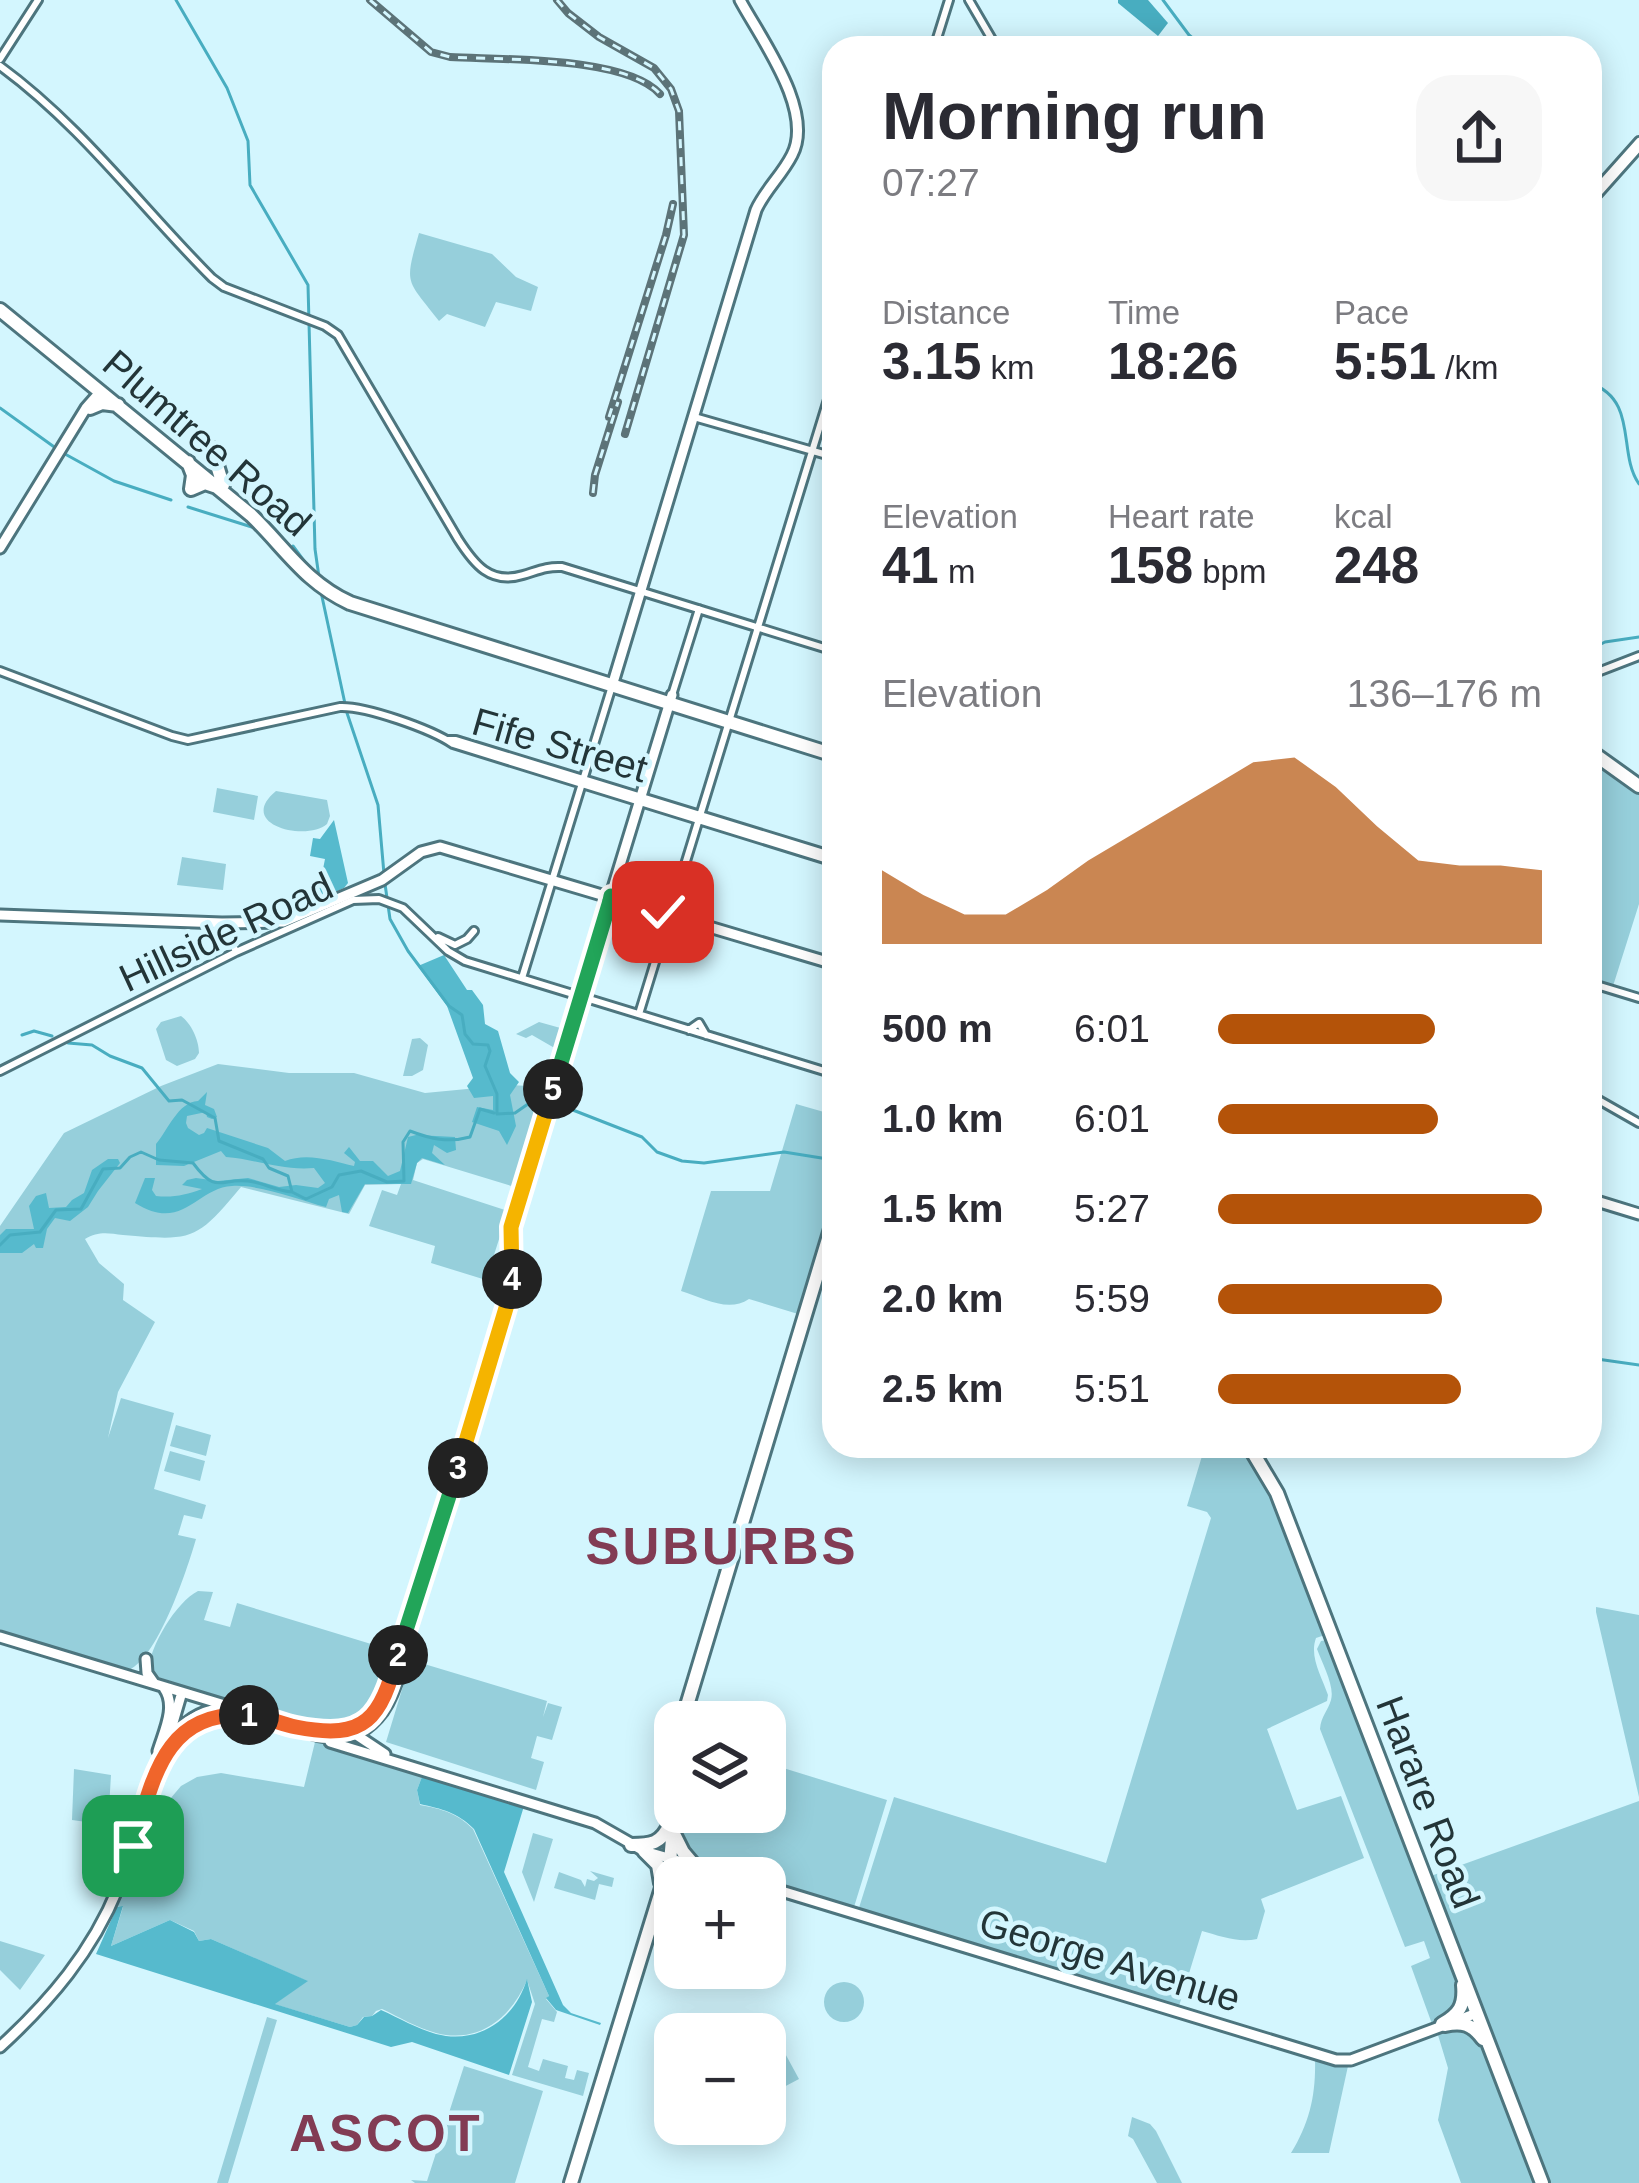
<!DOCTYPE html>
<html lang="en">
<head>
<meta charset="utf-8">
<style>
  body { margin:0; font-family:Helvetica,sans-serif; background:#f7f7f7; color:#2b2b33; height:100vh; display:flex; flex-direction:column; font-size:45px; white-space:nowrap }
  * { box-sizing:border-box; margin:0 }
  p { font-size:39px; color:#7c7c81 }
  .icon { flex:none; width:66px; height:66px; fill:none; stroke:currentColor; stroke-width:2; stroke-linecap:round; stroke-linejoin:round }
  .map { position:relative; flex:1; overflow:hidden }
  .panel { position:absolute; left:822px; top:36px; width:780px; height:1422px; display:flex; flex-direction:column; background:#fff; border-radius:36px; box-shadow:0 6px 30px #0003 }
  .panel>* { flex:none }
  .controls { position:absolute; left:654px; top:1701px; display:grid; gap:24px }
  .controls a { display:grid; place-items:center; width:132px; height:132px; border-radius:24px; background:#fff; box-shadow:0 6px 30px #0003; font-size:60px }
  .pin { position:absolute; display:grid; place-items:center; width:102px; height:102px; color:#fff; margin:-51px; border-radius:24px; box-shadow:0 6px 18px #0006 }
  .km { position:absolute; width:60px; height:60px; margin:-30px; border-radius:50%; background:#222; color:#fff; font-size:33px; line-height:60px; text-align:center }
  .round { display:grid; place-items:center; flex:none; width:126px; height:126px; border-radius:36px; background:#f7f7f7 }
  .headline { display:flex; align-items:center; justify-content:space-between; height:204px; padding:0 60px }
  h1 { font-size:66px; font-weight:700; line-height:90px }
  .metrics { display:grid; grid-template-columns:repeat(3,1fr); gap:18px; height:204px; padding:12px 60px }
  .metrics div { display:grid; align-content:center }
  .metrics b { font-size:51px; font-weight:700 }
  .metrics small { font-size:33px; font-weight:400 }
  .metrics p { font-size:33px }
  .chart { height:336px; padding:24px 60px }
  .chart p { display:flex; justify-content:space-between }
  .chart svg { width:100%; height:216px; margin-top:12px; fill:#b45309; opacity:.7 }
  ul { padding:0 60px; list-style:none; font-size:39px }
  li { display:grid; grid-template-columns:192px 144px 1fr; align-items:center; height:90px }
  li i { height:30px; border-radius:15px; background:#b45309 }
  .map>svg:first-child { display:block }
  .green { fill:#96cfdb }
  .forest { fill:#56bacd }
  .water { fill:#48adc0 }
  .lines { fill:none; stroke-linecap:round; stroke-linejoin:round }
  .stream { stroke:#48adc0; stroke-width:3 }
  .minor-casing { stroke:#4d757e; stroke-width:12 }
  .major-casing { stroke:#4d757e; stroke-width:15 }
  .highway-casing { stroke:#4d757e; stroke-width:18 }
  .minor { stroke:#fff; stroke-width:6 }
  .major { stroke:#fff; stroke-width:9 }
  .highway { stroke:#fff; stroke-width:12 }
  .rail-casing { stroke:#5c7378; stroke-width:8 }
  .rail { stroke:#d3f6fe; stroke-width:3; stroke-dasharray:9; stroke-linecap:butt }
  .split-1-casing { stroke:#fff; stroke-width:24 }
  .split-2-casing { stroke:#fff; stroke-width:24 }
  .split-3-casing { stroke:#fff; stroke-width:24 }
  .split-4-casing { stroke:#fff; stroke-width:24 }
  .split-5-casing { stroke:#fff; stroke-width:24 }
  .split-6-casing { stroke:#fff; stroke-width:24 }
  .split-7-casing { stroke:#fff; stroke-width:24 }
  .split-1 { stroke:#f0652b; stroke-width:15 }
  .split-2 { stroke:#f0652b; stroke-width:15 }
  .split-3 { stroke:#22a559; stroke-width:15 }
  .split-4 { stroke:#f5b400; stroke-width:15 }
  .split-5 { stroke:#f5b400; stroke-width:15 }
  .split-6 { stroke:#22a559; stroke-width:15 }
  .split-7 { stroke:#22a559; stroke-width:15 }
  .labels { text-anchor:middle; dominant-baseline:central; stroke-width:9; stroke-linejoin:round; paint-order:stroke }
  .street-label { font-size:39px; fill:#233538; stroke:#d3f6fe }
  .district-label { font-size:51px; font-weight:bold; letter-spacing:3px; fill:#823c54; stroke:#d3f6fe }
</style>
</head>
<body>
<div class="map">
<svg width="1639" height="2183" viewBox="0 0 1639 2183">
  <rect width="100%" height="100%" fill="#d3f6fe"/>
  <path class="green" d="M419,233L492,254L516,277L538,287L531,311L496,302L485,327L447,314L439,321C406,278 404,286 419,233Z
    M1590,754L1639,789V904L1613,986L1590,979Z
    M217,788L258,796L254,820L213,812Z
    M276,791L327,800L330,816L327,824C307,842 235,825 276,791Z
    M182,857L226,864L223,890L177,885Z
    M181,1016C191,1023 199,1040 199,1053L195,1059L177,1066L166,1060L156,1029L161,1022Z
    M539,1022L564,1029L558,1050L532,1035L526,1038L516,1034Z
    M420,1038L428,1045L423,1070L412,1076H403L412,1039Z
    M218,1064L289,1073H354L425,1093L509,1085L549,1087L518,1188L423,1159L417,1163L413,1180L508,1211L486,1280L431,1263L435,1246L369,1226L382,1190L397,1195L401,1184L365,1185L349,1214L241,1187C196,1241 193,1241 123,1235C108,1233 98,1231 85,1239L99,1263L124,1284L123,1300L155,1322L118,1392L108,1438L121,1398L174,1413L154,1489L206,1505L202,1519L184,1515L178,1535L196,1539C187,1570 157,1662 126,1671L0,1633V1226L64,1133L161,1086Z
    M828,1101L834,1103V1193L798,1314L749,1299C728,1313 704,1298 681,1291L711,1191H770L796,1104L824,1112Z
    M176,1425L211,1435L206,1456L170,1446Z
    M1205,1446H1245C1283,1502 1301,1572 1325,1635L1316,1638C1309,1657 1322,1677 1328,1695L1327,1701L1267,1729L1297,1810L1341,1796L1364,1858L1261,1899L1265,1911L1257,1939C1238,1943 1220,1936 1202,1931L1179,2006L857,1914L894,1797L1106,1863L1211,1518L1207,1512L1187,1506Z
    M170,1451L205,1461L200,1481L164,1471Z
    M198,1591L213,1592L204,1620L230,1627L237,1603L394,1651L396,1654C381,1702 382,1716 329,1729L154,1679L148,1671C150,1646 176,1602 198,1591Z
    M1596,1607L1639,1615V1797L1596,1612Z
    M1327,1640L1460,1985L1458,2008L1432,2024L1411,1966L1430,1958L1424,1941L1405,1947L1320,1729C1321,1716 1328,1711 1331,1700C1335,1686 1322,1663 1317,1649L1321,1641Z
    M411,1660L547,1701L543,1717L548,1703L562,1707L552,1740L537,1736L531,1758L544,1762L536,1790L386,1742Z
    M316,1738L423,1774L417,1790L420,1805C442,1809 457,1813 473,1829L549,1996L546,1999L557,2012L554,2022L542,2019L528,2067L539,2071L543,2059L568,2066L565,2078L574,2080L577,2070L589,2073L583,2096L512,2075L535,2004L527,1980C511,2018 479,2044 436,2033C417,2028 399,2017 382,2009L376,2011L372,2016L363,2017L357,2025L350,2027L274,2004L307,1981L211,1939L199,1941L194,1931L170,1920L111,1946L123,1907L112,1906L133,1849L156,1826L165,1805L181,1786L197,1777L221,1773L304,1787Z
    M765,1758L780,1763V1767L887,1800L854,1907L696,1857L684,1838L676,1812H765Z
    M74,1769L111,1775L108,1825L72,1820Z
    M1639,1801V2183H1546L1428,1877Z
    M533,1833L553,1839L534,1902L522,1872Z
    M590,1871L614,1878L612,1887L599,1884L595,1900L554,1888L559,1872L581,1880L585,1887L587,1879L594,1881L598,1878Z
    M0,1941L45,1955L20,1990L0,1970Z
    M824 2002a20 20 0 1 1 40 0a20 20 0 1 1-40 0Z
    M763,2013L799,2079L765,2097V2034H724Z
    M267,2017L277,2020L228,2183H217Z
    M1455,2026H1465L1479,2040L1537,2183H1461L1438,2120L1448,2068L1438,2035Z
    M1315,2058L1348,2066L1329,2153H1291C1310,2122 1316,2094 1315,2058Z
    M464,2066L543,2091L515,2183H415L411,2180L427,2181Z
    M1132,2117L1150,2124L1156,2131L1182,2183H1157L1133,2139L1128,2136Z"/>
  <path class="forest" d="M334,820L348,883L344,888L311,903L316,879H321L325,859L310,856L313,838L320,839Z
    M444,955L467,990H472L483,1005L485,1024L498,1031L510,1073L519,1082L510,1095L516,1126L507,1145L499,1131L472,1122L477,1107L493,1110V1096L474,1098L467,1086L473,1078L447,1006L418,966Z
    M207,1092L205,1105L214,1109L217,1117L212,1119L207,1117L206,1112L187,1116L186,1123L188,1128L199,1135L204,1133L207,1128L268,1148L285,1161C307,1152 333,1161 354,1166L355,1162L344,1153L349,1147L360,1161H373L388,1176L400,1171L408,1137L416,1135L455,1137L456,1150L447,1153L434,1145L432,1153L445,1165L422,1158L417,1163L411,1184H365L348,1213L342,1212L339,1195L329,1199L326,1207C299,1200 259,1184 232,1186C196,1188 183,1233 135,1203L145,1178H155L152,1190L156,1196C172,1198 186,1195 202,1189L182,1185L187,1180L196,1178L218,1181L248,1178L279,1187L296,1185L318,1188L325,1183L314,1168C283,1171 255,1159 226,1157L221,1151L184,1166L156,1165V1144C168,1130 178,1102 198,1101Z
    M108,1159H118L120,1163L98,1191L88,1207L70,1221L55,1218L47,1229L43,1248H36L34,1244L22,1253H0V1235L6,1229H34L29,1206L36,1196L46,1193L49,1208L66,1207L72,1200L84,1193L92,1170Z
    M423,1774L524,1806L504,1872L563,2005L571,2013L601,2023L600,2025L556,2010L546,1998L549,1996L474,1829C457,1812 442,1809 420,1804L417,1790Z
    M123,1906L111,1946L170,1920L194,1932L199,1941L211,1939L308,1981L275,2004L350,2027L357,2025L364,2017L372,2016L381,2010C399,2018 418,2029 436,2034C479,2045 515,2019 527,1979L532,2002L509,2075L412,2042L391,2047L96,1954L117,1907Z"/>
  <path class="water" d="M1118,0H1148L1168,23L1158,36L1118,3Z"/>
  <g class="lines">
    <path class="stream" d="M176,0L227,88L248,141L250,185L308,285L315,549L319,577
      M1163,0L1189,35L1204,48
      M1590,383C1639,400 1617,453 1639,484
      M0,408L57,449
      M65,454L114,481L171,500
      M188,507L255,528
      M293,546L310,569
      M321,592L347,713L378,805L384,874
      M1590,645L1595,647L1605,642L1639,637
      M385,884L390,919L408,951L449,1006L462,1015L465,1034L473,1044L488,1045L490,1051L485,1066L497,1094V1114L515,1113L541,1095L545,1097
      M22,1035L34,1031L52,1036
      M68,1043L92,1045L110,1056L142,1068L169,1101L182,1100L215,1118L219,1141L263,1159L269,1168L288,1176L292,1192L306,1199L332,1187L339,1175L361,1171L387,1182L404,1181L403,1142L410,1131C431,1139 448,1143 470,1137L480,1109L494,1113
      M554,1101L560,1105L642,1137L657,1152L682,1161L704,1163L784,1152L834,1160
      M0,1245L10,1235L40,1232L56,1210L81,1209L103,1169L120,1168L130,1157L141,1152L159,1160L193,1163C219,1198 221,1175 254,1182C267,1185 278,1191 292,1192
      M1590,1358L1639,1365"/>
    <defs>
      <path id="minor" d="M969,0L997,48
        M934,48L949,0
        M0,59L38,0
        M0,66C82,126 141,207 212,278L224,287L325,326L338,335L458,539C474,564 490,585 523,575C537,571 547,566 562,567L834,651
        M1590,196L1639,141
        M1590,203L1639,148
        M694,417L834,457
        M0,671L172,736L188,740L340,707C366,706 431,729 453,744L834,862
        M1590,675L1639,656
        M672,695L699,609
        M448,740H456L834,856
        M230,923V937L236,952
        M438,937L455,945L467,939L474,931
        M522,978L612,686
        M1590,983L1639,998
        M639,1014L834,380
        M689,1030L699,1023L706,1035
        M0,1071L236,952L353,900L379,899L403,908L448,951L465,961L834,1074
        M1590,1095L1639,1123"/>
      <path id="major" d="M0,548L86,408L101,391
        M612,686L756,210C765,190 782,175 792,155C815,111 761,39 740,0
        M0,915L222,923L283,922L382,880L421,852L440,847L834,964
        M1590,1199L1639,1214
        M0,1637L228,1706
        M399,1655L392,1643L404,1636
        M146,1659L147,1673L154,1683
        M170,1733L182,1692
        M355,1734L385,1754
        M330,1742L595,1823L644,1851L738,1878
        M158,1751C164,1731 177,1706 164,1688
        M146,1803C153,1756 182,1701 239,1709C290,1716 340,1769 383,1711C402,1684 409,1628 417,1596L509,1298L512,1278L510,1232L520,1192L672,695
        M765,1886L1336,2060H1351L1477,2013
        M0,2047C50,2001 92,1952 118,1888C130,1859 137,1828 148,1798"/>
      <path id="highway" d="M0,310L251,515C286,549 305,582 350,603L834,755
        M90,408L102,403L118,405
        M212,449L223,485
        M188,462L193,475L191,489L205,483L217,487
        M1590,751L1639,786
        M1249,1446L1277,1493L1542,2183
        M682,1722L834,1219
        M631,1845C651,1845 661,1844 670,1824
        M644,1851L658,1865L661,1883
        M665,1881L673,1872L694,1865L683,1852L675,1836
        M1442,2024C1459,2014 1465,2006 1463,1985
        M1445,2025C1462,2021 1472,2024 1483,2039
        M571,2183L670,1862L672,1839L666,1783L675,1743"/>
    </defs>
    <use href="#minor" class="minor-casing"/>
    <use href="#major" class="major-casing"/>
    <use href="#highway" class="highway-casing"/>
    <use href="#minor" class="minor"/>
    <use href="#major" class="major"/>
    <use href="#highway" class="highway"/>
    <defs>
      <path id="rail" d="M370,0L431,52L450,57C501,60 626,56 660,94
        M557,0L568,13L599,37L654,68L671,89L679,111L684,235L625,434
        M609,417L666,235L673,204
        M593,493L595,475L618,402"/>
    </defs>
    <use href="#rail" class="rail-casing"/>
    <use href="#rail" class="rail"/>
  </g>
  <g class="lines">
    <defs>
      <path id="split-1" d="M133,1846C153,1780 163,1710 249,1715"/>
      <path id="split-2" d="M249,1715C266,1716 280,1724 296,1727C367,1741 380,1718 398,1655"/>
      <path id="split-3" d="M398,1655L458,1468"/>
      <path id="split-4" d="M458,1468L509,1298L512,1279"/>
      <path id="split-5" d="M512,1279L511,1227L553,1089"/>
      <path id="split-6" d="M553,1089L610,901"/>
      <path id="split-7" d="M610,901L611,896L663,912"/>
    </defs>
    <use href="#split-1" class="split-1-casing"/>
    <use href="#split-2" class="split-2-casing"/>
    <use href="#split-3" class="split-3-casing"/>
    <use href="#split-4" class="split-4-casing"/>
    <use href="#split-5" class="split-5-casing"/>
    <use href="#split-6" class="split-6-casing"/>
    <use href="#split-7" class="split-7-casing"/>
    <use href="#split-1" class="split-1"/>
    <use href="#split-2" class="split-2"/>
    <use href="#split-3" class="split-3"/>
    <use href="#split-4" class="split-4"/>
    <use href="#split-5" class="split-5"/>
    <use href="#split-6" class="split-6"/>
    <use href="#split-7" class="split-7"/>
  </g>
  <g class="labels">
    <g class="street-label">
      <text transform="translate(207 443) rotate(41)">Plumtree Road</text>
      <text transform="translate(560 745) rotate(16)">Fife Street</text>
      <text transform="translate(226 932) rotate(-25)">Hillside Road</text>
      <text transform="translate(1428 1802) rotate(69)">Harare Road</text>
      <text transform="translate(1110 1960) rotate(17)">George Avenue</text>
    </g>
    <g class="district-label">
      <text x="722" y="1546">SUBURBS</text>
      <text x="386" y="2133">ASCOT</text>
    </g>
  </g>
</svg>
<div class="controls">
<a><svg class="icon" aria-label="layers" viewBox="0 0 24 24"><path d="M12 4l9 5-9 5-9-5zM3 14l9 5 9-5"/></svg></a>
<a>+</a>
<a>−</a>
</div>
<div class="pin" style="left:133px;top:1846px;background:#1e9e55"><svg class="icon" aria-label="arrive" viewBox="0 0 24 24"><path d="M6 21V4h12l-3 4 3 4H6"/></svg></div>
<div class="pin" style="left:663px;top:912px;background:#d93025"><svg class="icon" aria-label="check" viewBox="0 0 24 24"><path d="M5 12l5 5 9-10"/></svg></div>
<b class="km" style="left:249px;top:1715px">1</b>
<b class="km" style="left:398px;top:1655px">2</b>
<b class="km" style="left:458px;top:1468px">3</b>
<b class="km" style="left:512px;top:1279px">4</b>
<b class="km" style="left:553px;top:1089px">5</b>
<section class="panel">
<div class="headline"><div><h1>Morning run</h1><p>07:27</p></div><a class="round"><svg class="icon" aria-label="share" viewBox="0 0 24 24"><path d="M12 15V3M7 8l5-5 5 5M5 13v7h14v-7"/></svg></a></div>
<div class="metrics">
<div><p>Distance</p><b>3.15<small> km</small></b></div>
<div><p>Time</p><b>18:26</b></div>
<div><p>Pace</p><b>5:51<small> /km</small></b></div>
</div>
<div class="metrics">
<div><p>Elevation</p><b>41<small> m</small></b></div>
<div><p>Heart rate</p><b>158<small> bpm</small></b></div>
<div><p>kcal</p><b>248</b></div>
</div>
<div class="chart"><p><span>Elevation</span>136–176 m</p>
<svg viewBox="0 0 160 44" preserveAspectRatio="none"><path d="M0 44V29L10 34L20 38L30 38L40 33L50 27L60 22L70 17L80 12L90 7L100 6L110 12L120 20L130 27L140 28L150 28L160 29V44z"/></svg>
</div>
<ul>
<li><b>500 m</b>6:01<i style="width:67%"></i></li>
<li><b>1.0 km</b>6:01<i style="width:68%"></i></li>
<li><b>1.5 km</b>5:27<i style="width:100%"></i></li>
<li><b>2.0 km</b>5:59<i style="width:69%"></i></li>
<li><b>2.5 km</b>5:51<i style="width:75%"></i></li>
</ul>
</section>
</div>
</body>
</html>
